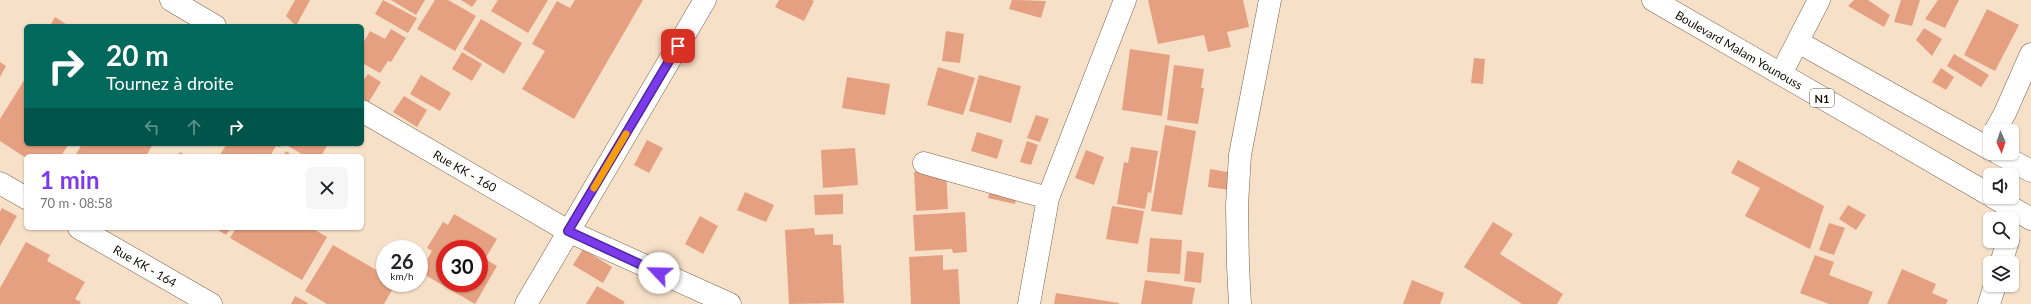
<!DOCTYPE html>
<html lang="fr">
<head>
<meta charset="utf-8">
<style>
  body { margin:0; font-family:Lato,sans-serif; background:#f6f6f6; color:#202124; height:100vh; display:flex; flex-direction:column; font-size:15px; white-space:nowrap }
  * { box-sizing:border-box; margin:0 }
  p { font-size:13px; color:#757577 }
  .icon { flex:none; width:22px; height:22px; fill:none; stroke:currentColor; stroke-width:2; stroke-linecap:round; stroke-linejoin:round }
  .map { position:relative; flex:1; overflow:hidden }
  .sheet { position:absolute; left:24px; top:154px; width:340px; height:76px; display:flex; flex-direction:column; background:#fff; border-radius:6px; box-shadow:0 1px 3px #0004 }
  .sheet>* { flex:none }
  .banner { position:absolute; left:24px; top:24px; width:340px; height:122px; border-radius:6px; box-shadow:0 1px 3px #0004; background:#00695c; color:#fff; overflow:hidden }
  .needle { width:26px; rotate:177deg }
  .fabs { position:absolute; left:1983px; top:124px; display:grid; gap:8px }
  .fabs a { display:grid; place-items:center; width:36px; height:36px; border-radius:6px; background:#fff; box-shadow:0 1px 3px #0004; font-size:20px }
  .speed { position:absolute; left:376px; top:240px; display:flex; gap:8px; font-size:20px; font-weight:700; text-align:center }
  .speed>* { display:grid; place-content:center; width:52px; height:52px; border-radius:50%; background:#fff; box-shadow:0 1px 3px #0004; line-height:1 }
  .speed small { font-size:10px; font-weight:400 }
  .speed .limit { border:6px solid #d22; background:#fff; color:#111 }
  .pin { position:absolute; display:grid; place-items:center; width:34px; height:34px; color:#fff; margin:-17px; border-radius:8px; box-shadow:0 2px 6px #0006 }
  .me { position:absolute; width:44px; margin:-22px; rotate:294deg; stroke-linejoin:round; filter:drop-shadow(0 0 3px #0008) }
  .turn { display:flex; align-items:center; gap:14px; height:84px; padding:0 16px; font-size:18px }
  .turn .icon { width:52px; height:52px; stroke-width:2.5 }
  .turn b { display:block; font-size:28px; line-height:34px }
  .lanes { display:flex; align-items:center; height:38px; padding:0 16px; background:#0003; justify-content:center; gap:20px; direction:ltr }
  .lanes .off { opacity:.35 }
  .round { display:grid; place-items:center; flex:none; width:42px; height:42px; border-radius:6px; background:#f6f6f6 }
  .head { display:flex; align-items:center; justify-content:space-between; height:68px; padding:0 16px }
  h1 { font-size:24px; font-weight:700; line-height:30px; color:#7c3aed }
  .map>svg:first-child { display:block }
</style>
</head>
<body>
<div class="map">
<svg width="2031" height="304" viewBox="0 0 2031 304">
  <rect width="100%" height="100%" fill="#f7e0c8"/>
  <path fill="#e5a081" fill-rule="evenodd" d="M295 0H310L296 26 286 16Z
    M383 0 417 18 408 33 375 14Z
    M391 0H425L416 15Z
    M435 0H448L476 16 455 51 417 29Z
    M461 0H477L472 7Z
    M498 0H548L528 33 491 11Z
    M575 0H643L574 119 522 89 545 51 532 44 557 1 570 8Z
    M779 0H811L814 1 804 21 775 7Z
    M1012 0 1046 1 1041 18 1009 9Z
    M1148 0H1243L1249 27 1227 32 1231 47 1208 52 1204 35 1158 44Z
    M1854 0H1868L1890 15 1884 27 1848 6Z
    M1901 0H1920L1912 26 1894 22Z
    M1938 0H1959L1945 28 1925 19Z
    M1987 9 2019 25 1995 71 1964 55Z
    M55 17 69 26H50Z
    M481 19 522 43 504 74 463 49Z
    M1924 28 1942 39 1932 56 1916 40Z
    M391 29 406 38 391 62 388 61 380 73 362 63V45L370 31 385 39Z
    M946 31 964 34 960 63 942 61Z
    M1130 49 1170 55 1162 116 1122 110Z
    M462 52 482 64 472 81 452 69Z
    M1954 54 1989 75 1981 87 1947 66Z
    M1474 58 1485 59 1483 84 1471 83Z
    M0 62 6 66 0 77Z
    M1174 65 1204 69 1201 88H1204L1198 124 1167 120Z
    M938 67 975 78 963 115 927 105Z
    M1941 68 1954 77 1946 90 1932 82Z
    M368 74 381 82 367 105 362 102V82Z
    M421 75 451 93 440 111 410 94Z
    M979 75 1021 86 1011 123 969 111Z
    M26 77V144H69L61 156H26V158L0 141V119Z
    M847 77 890 84 885 115 842 108Z
    M404 96 427 110 417 127 393 112Z
    M1036 115 1049 119 1040 142 1027 138Z
    M1165 125 1196 131 1182 215 1151 211Z
    M977 132 1003 140 997 159 971 151Z
    M647 140 663 148 649 173 634 165Z
    M1027 141 1038 145 1031 165 1020 162Z
    M82 144H153L146 156H75Z
    M227 144H282L280 147 276 146 270 156H219Z
    M289 144H328L321 156H305L288 146Z
    M1131 147 1158 151 1151 193 1148 192 1145 209 1117 204 1124 162 1128 163Z
    M855 148 858 185 823 188 821 150Z
    M1086 150 1104 157 1094 185 1075 178Z
    M286 151 293 156H283Z
    M180 152 187 156H177Z
    M1738 160 1824 206 1810 249 1745 216 1760 188 1731 173Z
    M1210 169 1233 173 1230 190 1208 187Z
    M946 170 948 209 916 211 914 172Z
    M991 187 1017 193 1015 204 988 198Z
    M745 192 774 205 766 222 737 210Z
    M843 194V214L815 215 814 195Z
    M1848 205 1866 215 1856 230 1839 219Z
    M1112 206 1144 211 1138 244 1106 239Z
    M2 208 17 216 0 246V212Z
    M965 212 967 252 953 253 952 249 915 251 913 215Z
    M454 214 497 239 485 259 497 266 475 304 420 272 432 251 427 248 443 222 448 225ZM445 249H479V283H445Z
    M700 216 718 226 703 254 685 244Z
    M1493 222 1513 234 1500 254 1563 294 1557 304H1522L1464 267Z
    M1829 223 1845 228 1834 255 1819 250Z
    M215 228H231L226 235Z
    M236 228H312L327 237 302 280 230 238Z
    M814 228 815 235 833 234V245H841L844 303 789 304 785 230Z
    M1150 238 1182 240 1180 274 1147 272Z
    M26 242 50 255 47 261 85 282 75 299 81 302 80 304H0V288Z
    M333 245 385 275V283H396L384 304H327L305 291Z
    M583 249 612 267 603 283 573 265Z
    M1187 251 1204 253 1201 283 1184 281Z
    M943 255V270L958 269 960 304H911L909 257Z
    M1815 255 1834 262 1829 275 1873 292 1868 304H1829L1800 293Z
    M1902 269 1936 284 1932 293 1948 300 1946 304H1887Z
    M1145 280 1195 288 1192 304H1141Z
    M1412 280 1444 293 1440 304H1403Z
    M597 286 625 302 623 304H586Z
    M1056 293 1119 303V304H1054Z
    M295 296 308 303 307 304H291Z"/>
  <g fill="none" stroke-linecap="round" stroke-linejoin="round">
    <defs>
      <path id="minor" d="M171 0 215 26
        M1798 42 1990 149
        M1781 74 1819 0
        M362 111 568 231 730 304
        M1995 131 2005 113 2031 54
        M1998 153 2031 171
        M924 163 1048 198
        M0 183 26 198
        M79 228 211 304
        M2001 263 2008 241
        M526 304 705 0
        M1029 304 1048 198 1125 0
        M1240 304 1238 266 1237 205 1240 155 1270 0
        M1989 304 1995 285"/>
      <path id="major" d="M1653 0 1990 195
        M1993 197 2031 219"/>
    </defs>
    <use href="#minor" stroke="#77634e" stroke-width="23"/>
    <use href="#major" stroke="#77634e" stroke-width="23"/>
    <use href="#minor" stroke="#fff" stroke-width="22"/>
    <use href="#major" stroke="#fff" stroke-width="22"/>
  </g>
  <g fill="none" stroke-linecap="round" stroke-linejoin="round">
    <defs>
      <path id="route" d="M659 273 568 231 678 46"/>
    </defs>
    <use href="#route" stroke="#51269a" stroke-width="10"/>
    <use href="#route" stroke="#7c3aed" stroke-width="7"/>
    <path stroke="#f59e0b" stroke-width="7" d="M594 188 626 134"/>
  </g>
  <g text-anchor="middle" dominant-baseline="central" stroke-width="3" stroke-linejoin="round" paint-order="stroke">
    <rect fill="#fff" stroke="#5d5751" stroke-width="1" x="1810" y="89" width="24" height="18" rx="3"/>
    <g font-size="11" font-weight="bold" fill="#170f07">
      <text x="1822" y="98">N1</text>
    </g>
    <g font-size="12" fill="#170f07" stroke="#fff">
      <text transform="translate(1739 50) rotate(30)">Boulevard Malam Younouss</text>
      <text transform="translate(465 171) rotate(30)">Rue KK - 160</text>
      <text transform="translate(145 266) rotate(30)">Rue KK - 164</text>
    </g>
  </g>
</svg>
<div class="fabs">
<a><svg class="needle" viewBox="-14 -14 28 28"><path d="M0-13l5 13h-10z" fill="#e53935"/><path d="M0 13l5-13h-10z" fill="#757577"/></svg></a>
<a><svg class="icon" aria-label="sound" viewBox="0 0 24 24"><path d="M4 9h4l5-4v14l-5-4H4zM17 9q2 3 0 6"/></svg></a>
<a><svg class="icon" aria-label="search" viewBox="0 0 24 24"><circle cx="10" cy="10" r="6"/><path d="M15 15l6 6"/></svg></a>
<a><svg class="icon" aria-label="layers" viewBox="0 0 24 24"><path d="M12 4l9 5-9 5-9-5zM3 14l9 5 9-5"/></svg></a>
</div>
<div class="speed"><div>26<small>km/h</small></div><div class="limit">30</div></div>
<div class="pin" style="left:678px;top:46px;background:#d93025"><svg class="icon" aria-label="arrive" viewBox="0 0 24 24"><path d="M6 21V4h12l-3 4 3 4H6"/></svg></div>
<svg class="me" style="left:659px;top:273px" viewBox="-20 -20 40 40"><circle r="19" fill="#fff"/><path d="M0-13L10 11 0 6-10 11z" fill="#7c3aed"/></svg>
<div class="banner">
<div class="turn"><svg class="icon" aria-label="right" viewBox="0 0 24 24"><path d="M7 20v-9h11M14 6l5 5-5 5"/></svg><div><b>20 m</b>Tournez à droite</div></div>
<div class="lanes"><svg class="icon off" aria-label="left" viewBox="0 0 24 24"><path d="M17 20v-9H6M10 6l-5 5 5 5"/></svg><svg class="icon off" aria-label="ahead" viewBox="0 0 24 24"><path d="M12 20V5M6 11l6-6 6 6"/></svg><svg class="icon" aria-label="right" viewBox="0 0 24 24"><path d="M7 20v-9h11M14 6l5 5-5 5"/></svg></div>
</div>
<section class="sheet">
<div class="head"><div><h1>1 min</h1><p>70 m · 08:58</p></div><a class="round"><svg class="icon" aria-label="close" viewBox="0 0 24 24"><path d="M6 6l12 12M18 6L6 18"/></svg></a></div>
</section>
</div>
</body>
</html>
